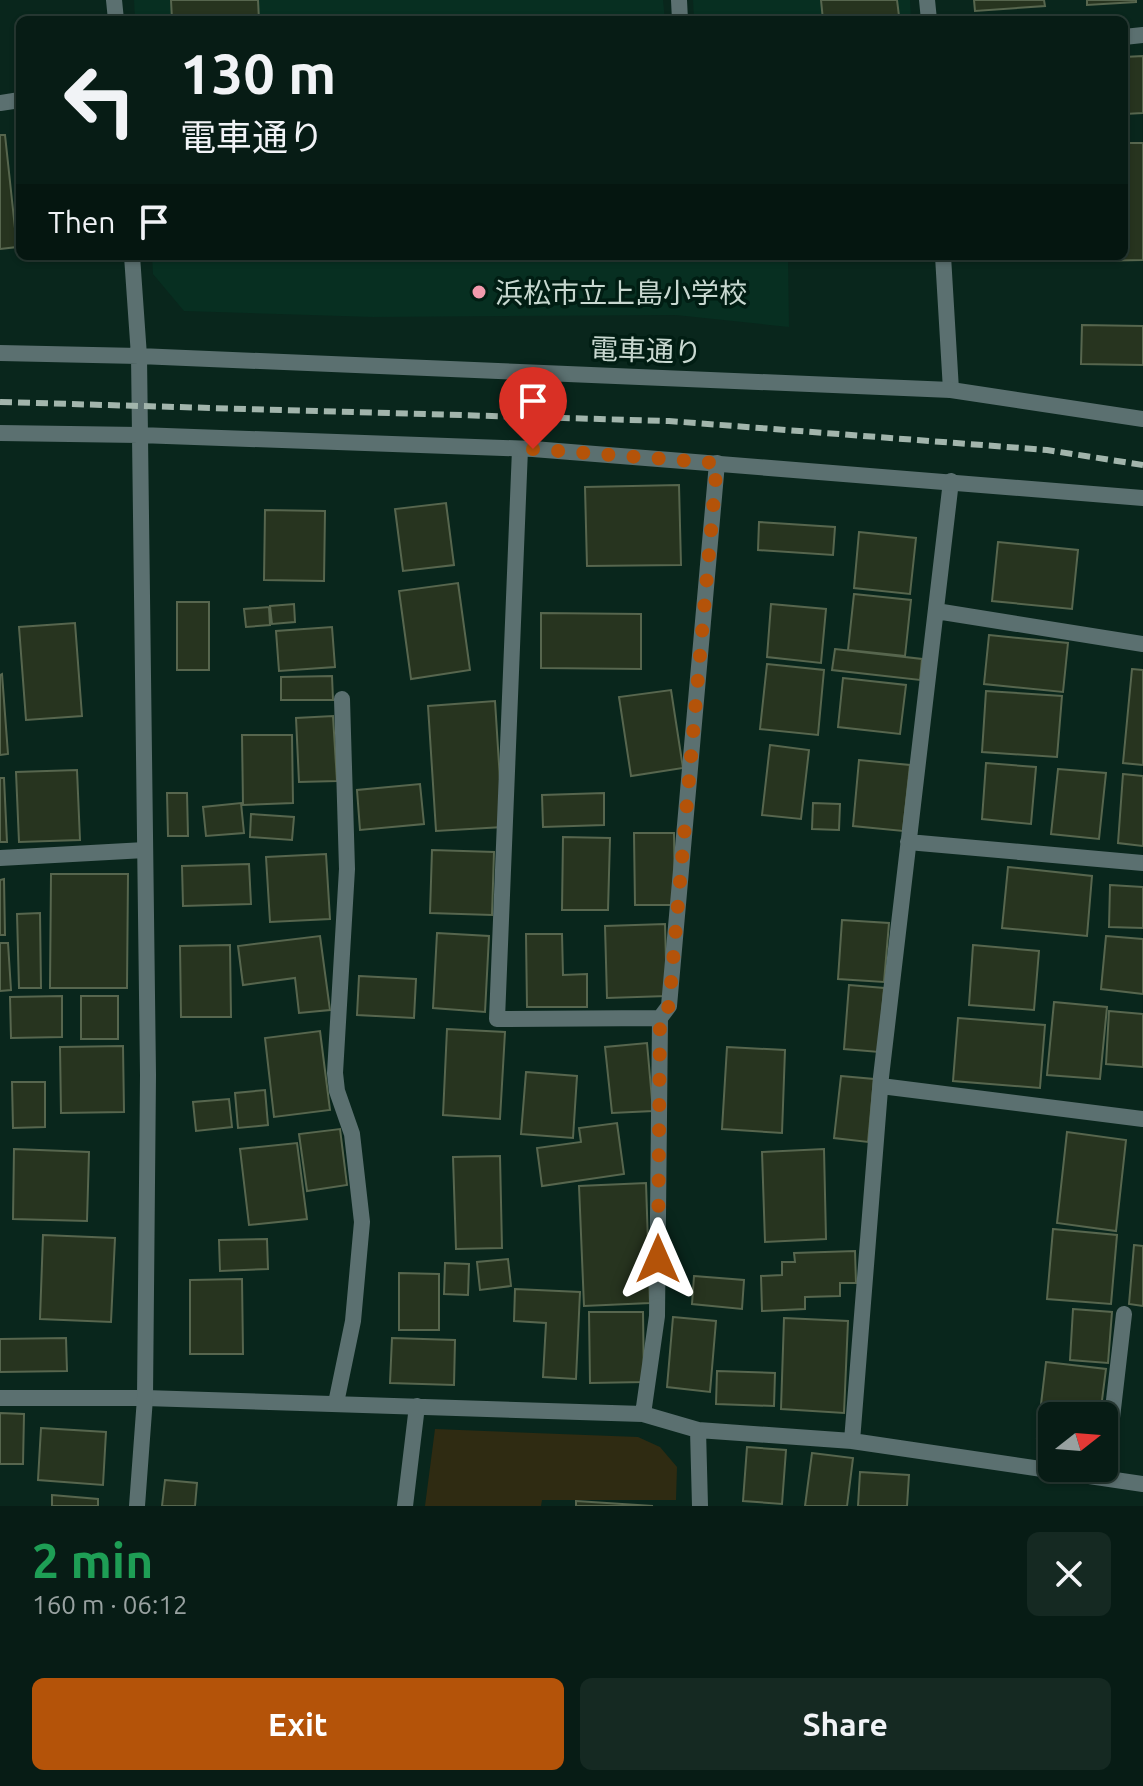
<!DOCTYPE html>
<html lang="en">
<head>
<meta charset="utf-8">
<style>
  body { margin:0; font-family:Ubuntu,"Noto Sans JP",sans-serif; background:#152922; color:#f1f3f6; height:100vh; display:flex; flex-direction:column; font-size:30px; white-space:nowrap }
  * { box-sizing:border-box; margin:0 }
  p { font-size:26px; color:#98a1a0 }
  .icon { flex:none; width:44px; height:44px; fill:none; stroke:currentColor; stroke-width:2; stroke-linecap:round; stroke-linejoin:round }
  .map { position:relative; height:1506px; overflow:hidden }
  .panel { display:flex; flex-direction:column; background:#071c15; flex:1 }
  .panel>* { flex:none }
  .top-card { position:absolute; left:16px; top:16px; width:1112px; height:244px; border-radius:12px; box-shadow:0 2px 6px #0004,0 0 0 2px #283a34; background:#071c15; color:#f1f3f6; overflow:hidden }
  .needle { width:52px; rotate:73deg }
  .buttons { position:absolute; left:1038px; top:1402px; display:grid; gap:16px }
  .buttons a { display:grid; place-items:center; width:80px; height:80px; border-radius:12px; background:#071c15; box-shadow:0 2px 6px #0004,0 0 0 2px #283a34; font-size:40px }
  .pin { position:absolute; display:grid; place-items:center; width:68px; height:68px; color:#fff; margin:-82px -34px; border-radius:50% 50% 50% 0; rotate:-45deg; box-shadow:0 0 8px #0007 }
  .pin .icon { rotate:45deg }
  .me { position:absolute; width:88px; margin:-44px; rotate:0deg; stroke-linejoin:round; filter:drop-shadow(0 0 6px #0008) }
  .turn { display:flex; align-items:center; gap:28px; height:168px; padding:0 32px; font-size:36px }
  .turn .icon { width:104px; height:104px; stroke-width:2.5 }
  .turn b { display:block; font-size:56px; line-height:68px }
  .then { display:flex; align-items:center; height:76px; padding:0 32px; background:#0003; gap:16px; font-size:30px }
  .round { display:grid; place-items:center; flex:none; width:84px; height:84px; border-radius:12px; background:#152922 }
  .head { display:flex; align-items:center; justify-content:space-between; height:136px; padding:0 32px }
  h1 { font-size:48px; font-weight:700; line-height:60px; color:#1e9e55 }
  .primary-button { display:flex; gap:16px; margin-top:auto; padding:16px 32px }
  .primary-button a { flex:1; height:92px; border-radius:12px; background:#b45309; color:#fff; font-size:32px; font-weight:700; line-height:92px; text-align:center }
  .primary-button a+a { background:#152922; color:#f1f3f6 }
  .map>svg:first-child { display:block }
</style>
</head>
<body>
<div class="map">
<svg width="1143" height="1506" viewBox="0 0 1143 1506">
  <rect width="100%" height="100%" fill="#09261c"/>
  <path fill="#072f21" d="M134 0H663L665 20H135Z
    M693 0H910L911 20H694Z
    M152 256H788L789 327 676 315 373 317 184 311 153 274Z"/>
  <path fill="#2f2b12" d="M435 1429 638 1437 660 1447 677 1467 676 1500H542L541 1506H425Z"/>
  <path fill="#27341f" stroke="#57664e" stroke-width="2" d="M171 0H258L259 20H172Z
    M821 0H897L899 16 823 20Z
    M974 0H1044L1045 6 975 11Z
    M1087 0H1136V2L1087 5Z
    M1143 56V113L1125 114 1124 57Z
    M0 135H5L17 247 0 249Z
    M1124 143H1143V260L1094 261V256H1124Z
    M1082 325 1143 326V365L1081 364Z
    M679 485 681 565 587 566 585 487Z
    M446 503 454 565 403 571 395 509Z
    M265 510 325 511 324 581 264 580Z
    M759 522 835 527 833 555 758 550Z
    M859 532 916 538 910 594 854 588Z
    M998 542 1078 550 1072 609 992 601Z
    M458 583 470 670 411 679 399 591Z
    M854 594 911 600 905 656 848 650Z
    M177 602H209V670H177Z
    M294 604 295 622 272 624 270 606Z
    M771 604 826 609 821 663 767 657Z
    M269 607 270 625 246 627 244 609Z
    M541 613 641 614V669L541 668Z
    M75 623 82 716 26 720 19 627Z
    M332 627 335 667 279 671 276 631Z
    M989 635 1068 643 1063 692 984 684Z
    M835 649 922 659 920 680 832 670Z
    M767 664 824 670 818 735 760 729Z
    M1132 669 1143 670V765L1123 763Z
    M2 674 8 754 0 755V675Z
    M332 676 333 700H281V677Z
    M843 678 906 685 900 734 838 727Z
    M671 690 683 768 631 776 619 697Z
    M986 691 1062 696 1057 757 982 752Z
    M495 701 503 827 436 831 428 706Z
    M333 716 337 781 299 782 296 718Z
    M242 735H292L293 803 243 805Z
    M770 745 809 750 801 819 762 815Z
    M859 760 910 765 903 831 853 826Z
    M986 763 1036 767 1031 824 982 819Z
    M1058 769 1106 773 1099 839 1051 834Z
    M77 770 80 840 19 842 16 772Z
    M1123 774 1143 776V846L1118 843Z
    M0 778H4L7 842H0Z
    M420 784 424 824 360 830 357 790Z
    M167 793H187L188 836H168Z
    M604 793V825L543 827 542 795Z
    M241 803 244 833 206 836 203 807Z
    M813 803 840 804 839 830 812 829Z
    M251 814 294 817 292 840 250 837Z
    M634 833H674L675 905H635Z
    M563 837 610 838 608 910H562Z
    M432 850 494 852 492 915 430 913Z
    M326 854 330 919 270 922 266 857Z
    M249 864 251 904 183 906 182 866Z
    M1008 867 1092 876 1087 936 1002 928Z
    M51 874H128L127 988H50Z
    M4 879 5 935H0V880Z
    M1110 885 1143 887V928L1109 927Z
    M40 913 41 988H19L17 914Z
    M842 920 889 923 884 982 838 979Z
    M665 924 667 996 607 998 605 926Z
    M437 933 489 936 485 1012 433 1008Z
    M526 934H562L563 975 587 974V1007H527Z
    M320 936 330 1010 299 1013 295 978 243 985 238 946Z
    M1106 936 1143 939V994L1101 989Z
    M0 943H8L11 990 0 991Z
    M230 945 231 1017H181L180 946Z
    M973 945 1039 951 1034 1010 969 1005Z
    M359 976 416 979 414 1018 357 1015Z
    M849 985 884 988 879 1052 844 1049Z
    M62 996V1037L11 1038 10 997Z
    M81 996H118V1039H81Z
    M1054 1002 1107 1007 1100 1079 1047 1075Z
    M1109 1011 1143 1014V1067L1106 1064Z
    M958 1018 1045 1025 1040 1088 953 1081Z
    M447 1029 505 1032 500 1119 443 1115Z
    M320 1031 330 1110 274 1117 265 1038Z
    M647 1043 653 1111 612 1113 605 1047Z
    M123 1046 124 1112 61 1113 60 1047Z
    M727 1047 785 1050 782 1133 722 1129Z
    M526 1072 577 1076 573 1138 521 1134Z
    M841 1076 874 1079 868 1142 834 1138Z
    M12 1082H45V1127L13 1128Z
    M265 1090 268 1125 238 1128 235 1093Z
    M229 1099 232 1127 196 1131 193 1102Z
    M617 1123 624 1174 542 1186 537 1148 581 1142 579 1128Z
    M340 1129 347 1185 307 1191 299 1134Z
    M1067 1132 1126 1140 1116 1231 1057 1223Z
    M297 1143 307 1219 249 1225 240 1149Z
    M14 1149 89 1152 87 1221 13 1219Z
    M824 1149 826 1239 765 1242 762 1152Z
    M500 1156 502 1248 456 1249 453 1157Z
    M646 1183 650 1303 584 1306 579 1186Z
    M1053 1229 1117 1235 1111 1304 1047 1299Z
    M43 1235 115 1238 111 1322 40 1319Z
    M267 1239 268 1269 220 1271 219 1240Z
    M1134 1245 1143 1246V1306L1129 1304Z
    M855 1251 856 1283H840V1296L805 1297V1309L762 1311 761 1276 782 1275V1262H795L794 1253Z
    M508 1259 511 1286 480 1290 477 1262Z
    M445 1263 469 1264 468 1295 444 1294Z
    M399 1273 439 1274V1330H399Z
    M694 1276 744 1280 742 1309 692 1304Z
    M242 1279 243 1354H190V1280Z
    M515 1289 580 1292 576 1379 543 1377 546 1323 514 1321Z
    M1073 1309 1112 1312 1108 1363 1070 1360Z
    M589 1312H643L644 1382 590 1383Z
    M673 1317 716 1321 710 1392 667 1387Z
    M784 1318 848 1321 844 1413 781 1409Z
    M66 1338 67 1371 0 1372V1339Z
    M392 1338 455 1340 454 1385 390 1383Z
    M1046 1362 1106 1369 1100 1416H1052V1440L1037 1438Z
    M717 1371 775 1373 774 1406 716 1404Z
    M0 1413 24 1414 23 1464H0Z
    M41 1428 106 1432 103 1485 38 1480Z
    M747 1447 786 1450 782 1504 743 1501Z
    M812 1453 853 1458 847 1506H805Z
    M860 1472 909 1475 907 1506H858Z
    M165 1480 197 1483 195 1506H162Z
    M52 1495 98 1499V1506H52Z
    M576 1501 653 1506H576Z"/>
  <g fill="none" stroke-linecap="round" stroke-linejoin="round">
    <path stroke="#5b7070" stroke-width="16" d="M679 0 680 20
      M927 0 929 20
      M1124 37 1143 35
      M0 103 20 100
      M943 256 951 390
      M520 449 497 1019 660 1018
      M936 611 1143 644
      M908 842 1143 863
      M0 858 145 850
      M881 1086 1143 1119
      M0 1398H145L643 1414 698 1430 852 1441 1143 1484
      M336 1403 353 1321 362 1222 352 1134 337 1091 335 1073 347 869 342 699
      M643 1414 657 1316 660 1018 669 1006 717 463
      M698 1430 700 1506
      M852 1441 881 1077 951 481
      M1105 1478 1124 1314
      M405 1506 417 1406"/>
    <path stroke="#5b7070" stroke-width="16" d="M114 0 116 20
      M132 256 139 356 148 1075 145 1398 137 1506
      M0 353 139 356 951 390 1143 419
      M0 433 139 435 533 449 1143 498"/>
    <path stroke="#a2b5ac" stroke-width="6" stroke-dasharray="12 6" stroke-linecap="butt" d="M0 402 669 421 1047 450 1143 465"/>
  </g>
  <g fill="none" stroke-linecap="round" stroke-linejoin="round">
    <path stroke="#b45309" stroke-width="14" stroke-dasharray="0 25.2" d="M533 449 717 463 669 1006 660 1018 658 1259"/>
  </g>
  <circle fill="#f29aad" stroke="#011d13" stroke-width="3" cx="479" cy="292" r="8"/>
  <g text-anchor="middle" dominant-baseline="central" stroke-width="7" stroke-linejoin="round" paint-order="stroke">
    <g font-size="28" fill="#c8d8d0" stroke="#011d13" text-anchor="start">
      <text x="495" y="292">浜松市立上島小学校</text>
    </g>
    <g font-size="28" fill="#c8d8d0" stroke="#011d13">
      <text transform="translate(646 350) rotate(2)">電車通り</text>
    </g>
  </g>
</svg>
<div class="buttons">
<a><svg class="needle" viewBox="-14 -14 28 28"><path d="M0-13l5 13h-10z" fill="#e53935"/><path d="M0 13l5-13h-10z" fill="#98a1a0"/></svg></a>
</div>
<div class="pin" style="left:533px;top:449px;background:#d93025"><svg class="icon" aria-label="arrive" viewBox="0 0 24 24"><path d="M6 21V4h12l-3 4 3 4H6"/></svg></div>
<svg class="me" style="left:658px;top:1259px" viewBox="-20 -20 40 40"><path d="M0-17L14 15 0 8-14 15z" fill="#b45309" stroke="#fff" stroke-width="4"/></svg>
<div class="top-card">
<div class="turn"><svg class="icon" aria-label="left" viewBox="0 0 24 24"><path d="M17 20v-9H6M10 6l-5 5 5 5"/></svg><div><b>130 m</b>電車通り</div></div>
<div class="then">Then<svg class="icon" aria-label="arrive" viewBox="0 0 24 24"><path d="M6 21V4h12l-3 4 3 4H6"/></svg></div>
</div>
</div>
<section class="panel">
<div class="head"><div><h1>2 min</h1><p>160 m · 06:12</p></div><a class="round"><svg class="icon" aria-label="close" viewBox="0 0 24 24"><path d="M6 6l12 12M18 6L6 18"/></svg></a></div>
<div class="primary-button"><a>Exit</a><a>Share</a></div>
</section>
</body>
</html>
